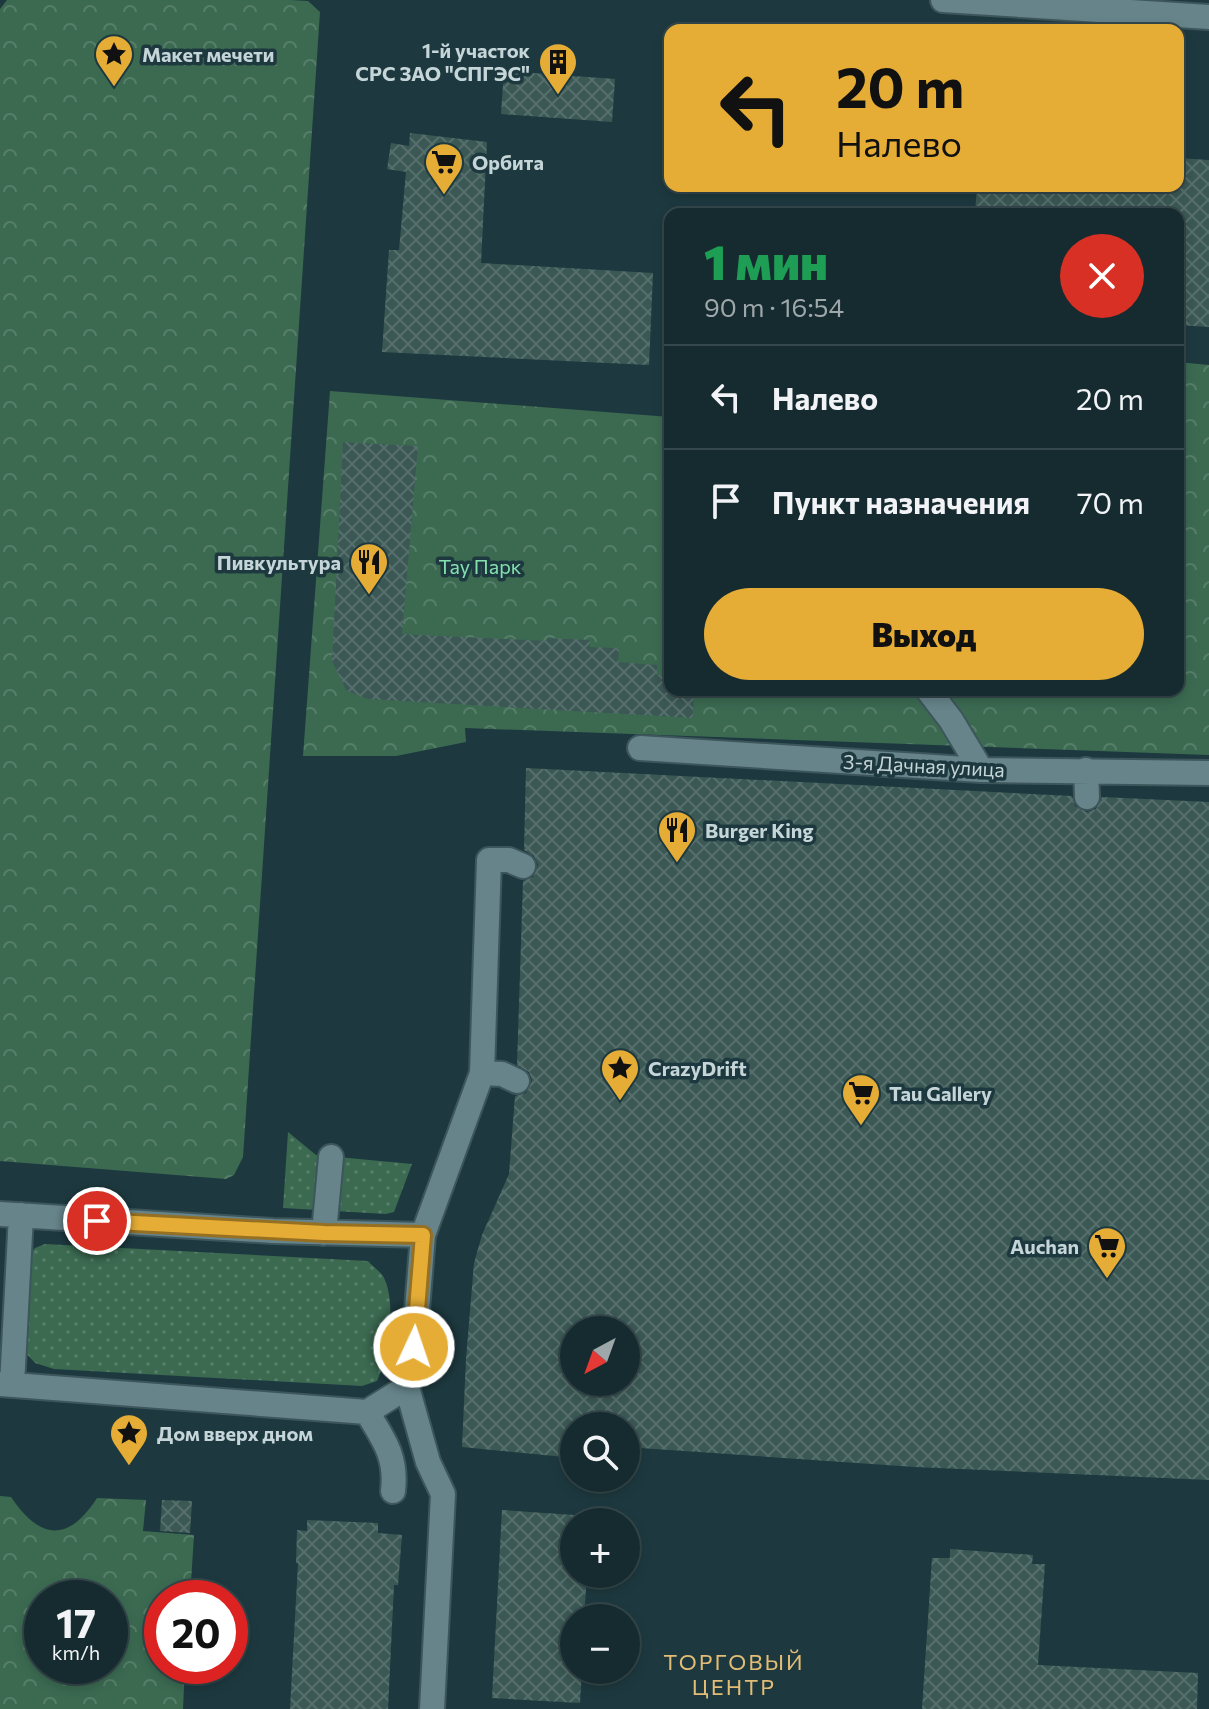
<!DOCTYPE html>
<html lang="ru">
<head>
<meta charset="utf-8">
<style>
  body { margin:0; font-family:Commissioner,sans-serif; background:#23373b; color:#f1f3f6; height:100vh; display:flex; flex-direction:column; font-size:30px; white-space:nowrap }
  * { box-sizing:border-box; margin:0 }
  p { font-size:26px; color:#9ea7aa }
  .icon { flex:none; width:44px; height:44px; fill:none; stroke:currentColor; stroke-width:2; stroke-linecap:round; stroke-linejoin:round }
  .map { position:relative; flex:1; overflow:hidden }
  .panel { position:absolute; left:664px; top:208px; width:520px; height:488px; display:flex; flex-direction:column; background:#162b2f; border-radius:16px; box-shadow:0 4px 12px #0003,0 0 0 2px #35474b }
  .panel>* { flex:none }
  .top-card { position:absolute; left:664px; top:24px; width:520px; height:168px; border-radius:16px; box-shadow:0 4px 12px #0003,0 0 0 2px #35474b; background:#e5ad36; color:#111; overflow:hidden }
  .needle { width:52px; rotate:221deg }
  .tools { position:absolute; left:560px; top:1316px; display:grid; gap:16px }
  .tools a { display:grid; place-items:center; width:80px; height:80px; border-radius:50%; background:#162b2f; box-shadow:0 4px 12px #0003,0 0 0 2px #35474b; font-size:40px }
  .speed { position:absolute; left:24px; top:1580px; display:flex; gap:16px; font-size:40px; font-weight:700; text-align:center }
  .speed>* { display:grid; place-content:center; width:104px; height:104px; border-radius:50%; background:#162b2f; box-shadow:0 4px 12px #0003,0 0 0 2px #35474b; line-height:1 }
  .speed small { font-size:20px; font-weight:400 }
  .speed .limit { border:12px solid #d22; background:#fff; color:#111 }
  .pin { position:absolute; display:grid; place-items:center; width:68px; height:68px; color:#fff; margin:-34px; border:4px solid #fff; border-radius:50%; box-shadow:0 2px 8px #0007 }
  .me { position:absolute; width:88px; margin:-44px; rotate:3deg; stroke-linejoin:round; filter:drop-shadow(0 0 6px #0008) }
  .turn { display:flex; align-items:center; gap:28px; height:168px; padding:0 40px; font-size:36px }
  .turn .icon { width:104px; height:104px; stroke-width:2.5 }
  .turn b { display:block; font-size:56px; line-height:68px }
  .round { display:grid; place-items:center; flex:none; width:84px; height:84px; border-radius:42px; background:#23373b }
  .overview { display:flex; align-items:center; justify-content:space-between; height:136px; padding:0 40px }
  h1 { font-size:48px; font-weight:800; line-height:60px; color:#1e9e55 }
  .cta { display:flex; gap:16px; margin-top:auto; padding:16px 40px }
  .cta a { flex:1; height:92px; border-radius:48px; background:#e5ad36; color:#111; font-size:32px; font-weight:800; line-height:92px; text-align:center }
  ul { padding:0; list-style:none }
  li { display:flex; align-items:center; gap:24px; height:104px; padding:0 40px; border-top:2px solid #35474b }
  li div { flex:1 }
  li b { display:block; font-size:30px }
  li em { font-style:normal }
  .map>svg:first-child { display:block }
</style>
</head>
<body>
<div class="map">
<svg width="1209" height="1709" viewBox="0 0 1209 1709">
  <defs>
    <pattern id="grass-dots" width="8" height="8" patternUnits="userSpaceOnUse" patternTransform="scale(2)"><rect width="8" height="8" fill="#3b6a51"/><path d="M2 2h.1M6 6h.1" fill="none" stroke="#567e69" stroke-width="1.8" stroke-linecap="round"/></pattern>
    <pattern id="park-crowns" width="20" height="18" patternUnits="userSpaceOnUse" patternTransform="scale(2)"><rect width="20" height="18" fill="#3b6a51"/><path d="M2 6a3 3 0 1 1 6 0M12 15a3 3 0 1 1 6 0" fill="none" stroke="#567e69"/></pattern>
    <pattern id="building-cross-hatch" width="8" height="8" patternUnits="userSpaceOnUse" patternTransform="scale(2)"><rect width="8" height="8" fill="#3b5854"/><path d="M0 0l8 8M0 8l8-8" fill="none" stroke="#566f6c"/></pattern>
  </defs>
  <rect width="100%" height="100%" fill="#1d393f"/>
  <path fill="url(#grass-dots)" d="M288 1132 316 1155 412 1164 394 1212 386 1214 283 1208Z
    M45 1244 368 1261C373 1267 383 1273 385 1280 396 1307 389 1355 377 1381L362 1386 54 1369 35 1363 24 1351 26 1260 35 1248Z"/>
  <path fill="url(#park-crowns)" fill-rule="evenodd" d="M7 0H290L308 1 320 12 243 1157 234 1175 226 1179 0 1161V9Z
    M1178 362 1209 365V755L465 728 466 742 396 756H303L330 391 670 417V690H1178Z
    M0 1496 11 1497C40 1540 68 1543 97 1498L146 1500 143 1531 194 1535 190 1598H162V1666H185L183 1709H0ZM42 1598H110V1666H42Z"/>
  <path fill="url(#building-cross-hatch)" fill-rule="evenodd" d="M504 71 615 79 612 122 501 114Z
    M410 133 487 142 481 263 653 273 649 365 382 352 389 250H399L406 172 387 169 391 143 409 146Z
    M1178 158 1209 160V327L1178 325V214H975L977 186H1178Z
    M343 442 418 446 402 634 547 641V638L590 640V647L619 648 618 662 657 665V675H670V690H694L693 718 367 699 346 690 332 661Z
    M526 768 1072 796 1075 806 1087 812 1096 809 1102 797 1209 802V1480L915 1467 626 1447V1426H574V1444L566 1443 564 1457 462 1447 466 1359 474 1263 482 1235 509 1174 515 1096 526 1093 532 1080 529 1072 517 1065 523 881 533 877 538 865 534 856 524 850ZM574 1330H626V1382H574Z
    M162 1500 192 1501 190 1533 160 1531Z
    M502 1510 574 1515V1574H587L584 1618H574V1670H582L580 1703 492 1698Z
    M307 1520 378 1523V1533L402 1535 398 1585H394L388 1709H290L298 1563H296L297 1530 307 1531Z
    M950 1549 1033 1555 1032 1564H1045L1038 1665 1198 1673 1197 1709H922L932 1558H950Z"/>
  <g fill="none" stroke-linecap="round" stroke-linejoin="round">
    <defs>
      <path id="minor" d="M943 0 1209 17
        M928 690 951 720 981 770
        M640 748 981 770 1209 773
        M1086 770 1087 797
        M482 1073 502 1074 517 1081
        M0 1214 273 1231 423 1235
        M324 1233 331 1157
        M0 1384 367 1412 407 1387
        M12 1385 21 1215
        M367 1412C384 1440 397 1457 393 1491
        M432 1709 443 1494 428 1462 407 1387 414 1347 423 1235 482 1073 489 860H509L523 866"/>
    </defs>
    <use href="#minor" stroke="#3d565b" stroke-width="28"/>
    <use href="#minor" stroke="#66848a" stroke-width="24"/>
  </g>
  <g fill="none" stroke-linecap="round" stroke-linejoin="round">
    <defs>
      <path id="route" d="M97 1221 324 1233 423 1235 414 1347"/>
    </defs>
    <use href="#route" stroke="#957023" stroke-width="20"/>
    <use href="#route" stroke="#e5ad36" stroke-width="14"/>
  </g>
  <defs>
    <symbol id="sight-pin" viewBox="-11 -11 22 30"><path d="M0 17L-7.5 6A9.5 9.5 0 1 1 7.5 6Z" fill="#e5ad36" stroke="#1d393f"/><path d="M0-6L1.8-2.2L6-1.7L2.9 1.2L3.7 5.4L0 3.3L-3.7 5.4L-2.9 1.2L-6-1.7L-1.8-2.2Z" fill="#111"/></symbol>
    <symbol id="building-pin" viewBox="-11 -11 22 30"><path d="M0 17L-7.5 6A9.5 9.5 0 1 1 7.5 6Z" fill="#e5ad36" stroke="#1d393f"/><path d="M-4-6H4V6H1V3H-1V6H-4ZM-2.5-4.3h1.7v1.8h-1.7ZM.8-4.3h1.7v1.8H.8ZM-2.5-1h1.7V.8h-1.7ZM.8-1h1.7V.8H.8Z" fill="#111"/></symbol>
    <symbol id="supermarket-pin" viewBox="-11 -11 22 30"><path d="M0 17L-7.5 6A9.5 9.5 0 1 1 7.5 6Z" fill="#e5ad36" stroke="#1d393f"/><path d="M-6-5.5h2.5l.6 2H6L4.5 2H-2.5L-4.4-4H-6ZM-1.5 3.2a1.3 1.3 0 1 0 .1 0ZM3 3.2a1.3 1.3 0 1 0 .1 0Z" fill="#111"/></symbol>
    <symbol id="restaurant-pin" viewBox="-11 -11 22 30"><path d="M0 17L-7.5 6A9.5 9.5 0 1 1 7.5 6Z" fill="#e5ad36" stroke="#1d393f"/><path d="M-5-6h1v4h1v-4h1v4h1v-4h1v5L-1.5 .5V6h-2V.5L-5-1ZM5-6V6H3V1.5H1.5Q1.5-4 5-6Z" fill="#111"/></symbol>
  </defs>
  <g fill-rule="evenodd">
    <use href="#sight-pin" x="92" y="32" width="44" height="60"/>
    <use href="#building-pin" x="536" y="40" width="44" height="60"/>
    <use href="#supermarket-pin" x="422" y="140" width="44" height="60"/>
    <use href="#restaurant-pin" x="347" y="540" width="44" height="60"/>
    <use href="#restaurant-pin" x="655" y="808" width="44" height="60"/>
    <use href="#sight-pin" x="598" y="1046" width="44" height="60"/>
    <use href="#supermarket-pin" x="839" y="1071" width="44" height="60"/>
    <use href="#supermarket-pin" x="1085" y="1224" width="44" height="60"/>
    <use href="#sight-pin" x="107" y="1411" width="44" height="60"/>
  </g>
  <g text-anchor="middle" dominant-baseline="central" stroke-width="7" stroke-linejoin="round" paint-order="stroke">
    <g font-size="20" font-weight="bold" fill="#c5d5d8" stroke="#1d393f" text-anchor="start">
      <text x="530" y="50" text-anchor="end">1-й участок<tspan x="530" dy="23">СРС ЗАО "СПГЭС"</tspan></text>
      <text x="142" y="54">Макет мечети</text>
      <text x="472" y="162">Орбита</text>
      <text x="341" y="562" text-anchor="end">Пивкультура</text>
      <text x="705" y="830">Burger King</text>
      <text x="648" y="1068">CrazyDrift</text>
      <text x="889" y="1093">Tau Gallery</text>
      <text x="1079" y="1246" text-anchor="end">Auchan</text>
      <text x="157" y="1433">Дом вверх дном</text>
    </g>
    <g font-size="20" fill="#84e0af" stroke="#1d393f">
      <text x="480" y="566">Тау Парк</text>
    </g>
    <g font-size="20" fill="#c5d5d8" stroke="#1d393f">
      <text transform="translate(924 765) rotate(3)">3-я Дачная улица</text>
    </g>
    <g font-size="22" letter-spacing="2" fill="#e3bc75" stroke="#1d393f">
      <text x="734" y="1661">ТОРГОВЫЙ<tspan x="734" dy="25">ЦЕНТР</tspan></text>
    </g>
  </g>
</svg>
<div class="tools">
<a><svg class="needle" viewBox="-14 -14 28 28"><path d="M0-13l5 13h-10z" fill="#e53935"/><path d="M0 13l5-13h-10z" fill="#9ea7aa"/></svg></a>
<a><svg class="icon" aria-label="search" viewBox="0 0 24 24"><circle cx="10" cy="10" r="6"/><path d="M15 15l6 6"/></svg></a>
<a>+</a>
<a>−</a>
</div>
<div class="speed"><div>17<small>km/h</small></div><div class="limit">20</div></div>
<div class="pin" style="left:97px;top:1221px;background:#d93025"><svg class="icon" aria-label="arrive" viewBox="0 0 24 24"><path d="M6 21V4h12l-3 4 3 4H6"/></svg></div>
<svg class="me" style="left:414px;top:1347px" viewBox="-20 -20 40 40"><circle r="17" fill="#e5ad36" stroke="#fff" stroke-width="3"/><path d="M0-11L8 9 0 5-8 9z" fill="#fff"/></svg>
<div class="top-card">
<div class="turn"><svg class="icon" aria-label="left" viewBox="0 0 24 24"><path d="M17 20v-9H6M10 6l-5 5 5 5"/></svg><div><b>20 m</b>Налево</div></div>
</div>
<section class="panel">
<div class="overview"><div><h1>1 мин</h1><p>90 m · 16:54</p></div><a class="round" style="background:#d93025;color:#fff"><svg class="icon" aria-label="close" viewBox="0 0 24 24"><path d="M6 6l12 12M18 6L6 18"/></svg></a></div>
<ul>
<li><svg class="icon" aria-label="left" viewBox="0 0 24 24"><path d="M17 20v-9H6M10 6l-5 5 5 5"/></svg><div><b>Налево</b></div><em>20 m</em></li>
<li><svg class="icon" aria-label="arrive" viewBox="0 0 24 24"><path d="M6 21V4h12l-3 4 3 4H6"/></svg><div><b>Пункт назначения</b></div><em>70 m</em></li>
</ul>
<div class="cta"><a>Выход</a></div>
</section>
</div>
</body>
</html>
